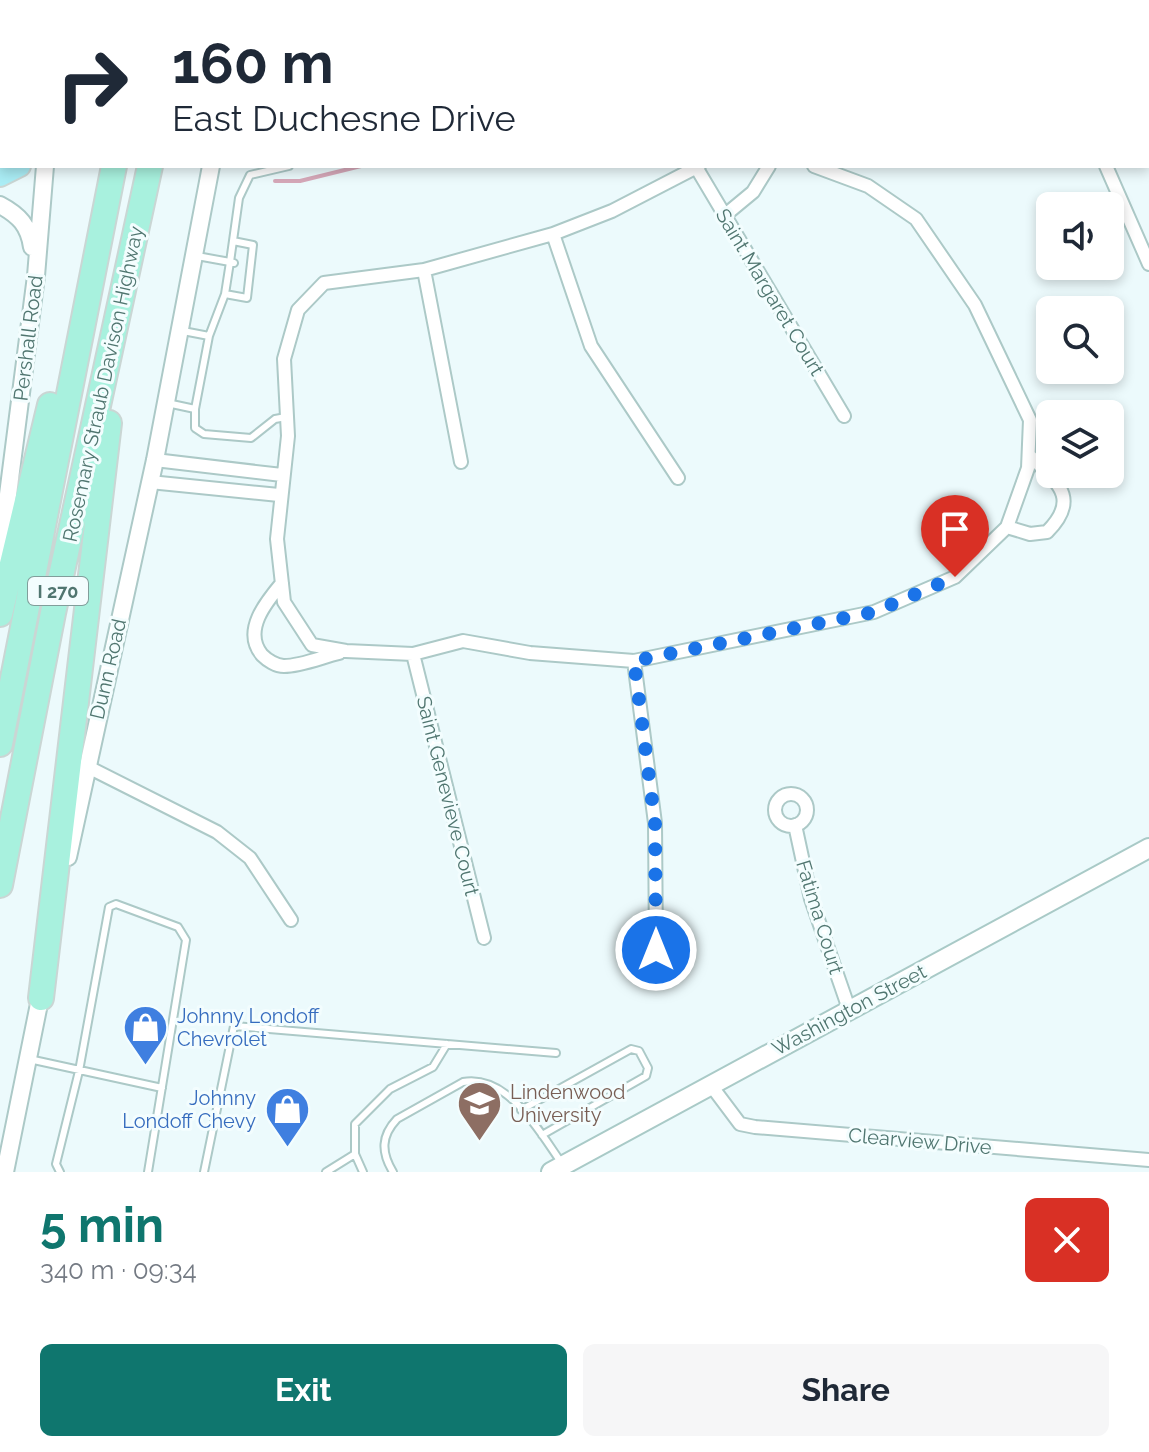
<!DOCTYPE html>
<html lang="en">
<head>
<meta charset="utf-8">
<style>
  body { margin:0; font-family:Raleway,sans-serif; background:#f6f6f7; color:#1f2937; height:100vh; display:flex; flex-direction:column; font-size:30px; white-space:nowrap }
  * { box-sizing:border-box; margin:0 }
  p { font-size:26px; color:#747a83 }
  .icon { flex:none; width:44px; height:44px; fill:none; stroke:currentColor; stroke-width:2; stroke-linecap:round; stroke-linejoin:round }
  .map { position:relative; height:1172px; overflow:hidden }
  .details { display:flex; flex-direction:column; background:#fff; flex:1 }
  .details>* { flex:none }
  .top-card { position:absolute; left:0px; top:0px; width:1150px; height:168px; box-shadow:0 4px 12px #0003; background:#fff; color:#1f2937; overflow:hidden }
  .fabs { position:absolute; left:1036px; top:192px; display:grid; gap:16px }
  .fabs a { display:grid; place-items:center; width:88px; height:88px; border-radius:12px; background:#fff; box-shadow:0 4px 12px #0003; font-size:40px }
  .pin { position:absolute; display:grid; place-items:center; width:68px; height:68px; color:#fff; margin:-82px -34px; border-radius:50% 50% 50% 0; rotate:-45deg; box-shadow:0 0 8px #0007 }
  .pin .icon { rotate:45deg }
  .me { position:absolute; width:88px; margin:-44px; rotate:0deg; stroke-linejoin:round; filter:drop-shadow(0 0 6px #0008) }
  .turn { display:flex; align-items:center; gap:28px; height:168px; padding:0 40px; font-size:36px }
  .turn .icon { width:104px; height:104px; stroke-width:2.5 }
  .turn b { display:block; font-size:56px; line-height:68px }
  .round { display:grid; place-items:center; flex:none; width:84px; height:84px; border-radius:12px; background:#f6f6f7 }
  .summary { display:flex; align-items:center; justify-content:space-between; height:136px; padding:0 40px }
  h1 { font-size:48px; font-weight:700; line-height:60px; color:#0f766e }
  .action { display:flex; gap:16px; margin-top:auto; padding:16px 40px }
  .action a { flex:1; height:92px; border-radius:12px; background:#0f766e; color:#fff; font-size:32px; font-weight:700; line-height:92px; text-align:center }
  .action a+a { background:#f6f6f7; color:#1f2937 }
  .map>svg:first-child { display:block }
</style>
</head>
<body>
<div class="map">
<svg width="1149" height="1172" viewBox="0 0 1149 1172">
  <rect width="100%" height="100%" fill="#ecfafc"/>
  <g fill="none" stroke-linecap="round" stroke-linejoin="round">
    <path stroke="#d6a8b9" stroke-width="4" d="M1000 2 1003 0
      M275 181H300L361 166"/>
    <defs>
      <path id="service" d="M370 0 371 2
        M414 0 415 2
        M233 241 253 245 247 298 225 294 230 262 234 263
        M197 256 230 262 239 198 250 175 289 166
        M183 331 209 336 195 409V428L204 434 251 438 275 419 286 417
        M209 336 225 294
        M167 403 195 409
        M29 1059 162 1088
        M521 1110 631 1049 639 1051 648 1068 646 1076 542 1135
        M60 1172 56 1164 79 1071 109 907 116 904 178 927 186 940 148 1172
        M204 1172 234 1026 556 1053
        M326 1172 355 1154
        M363 1172 355 1154V1124L390 1089 433 1067 447 1044
        M393 1172C381 1152 381 1136 397 1119L463 1082C509 1074 540 1133 563 1165"/>
      <path id="minor" d="M768 0V2
        M1148 13 1149 12
        M699 166 612 211 553 234 424 270 324 283 298 310 284 359 288 436 277 539 284 602 312 645 346 651 413 654 463 641 530 653 634 661 874 612 955 577 1007 527 1028 468 1030 420 975 305 916 219 868 186 814 166
        M1106 166 1149 264
        M696 167 844 416
        M724 216 753 192 769 166
        M553 234 591 346 678 478
        M424 270 461 462
        M155 460 282 475
        M150 482 279 495
        M1007 527 1030 534 1047 532C1082 497 1055 481 1029 455
        M282 583C266 602 242 631 262 655 267 660 276 666 284 666 301 666 322 657 339 653
        M413 654 484 938
        M634 661 655 823 656 950
        M86 766 217 832 250 858 291 920
        M775 810a16 16 0 1 1 32 0a16 16 0 1 1-32 0Z
        M795 825 811 899 849 1009
        M710 1084 740 1124 755 1127 1149 1160"/>
      <path id="tertiary" d="M76 2V0
        M239 2V0
        M0 205C19 215 29 226 32 247
        M0 557 36 276 45 166
        M68 857 155 460 211 166
        M5 1172 42 989"/>
      <path id="secondary" d="M551 1172 1149 848"/>
      <path id="primary" d="M266 0 270 2
        M343 2 346 0
        M0 176 20 166"/>
      <path id="motorway" d="M149 2 150 0
        M183 2V0
        M0 614 50 405
        M0 744 114 166
        M0 885 53 613 150 166
        M41 998 109 423"/>
    </defs>
    <use href="#service" stroke="#acc9c7" stroke-width="10"/>
    <use href="#minor" stroke="#acc9c7" stroke-width="16"/>
    <use href="#tertiary" stroke="#acc9c7" stroke-width="20"/>
    <use href="#secondary" stroke="#a9cac7" stroke-width="22"/>
    <use href="#primary" stroke="#cad6d4" stroke-width="24"/>
    <use href="#motorway" stroke="#cad6d4" stroke-width="28"/>
    <use href="#service" stroke="#fff" stroke-width="6"/>
    <use href="#minor" stroke="#fff" stroke-width="12"/>
    <use href="#tertiary" stroke="#fff" stroke-width="16"/>
    <use href="#secondary" stroke="#fff" stroke-width="18"/>
    <use href="#primary" stroke="#aaedf5" stroke-width="20"/>
    <use href="#motorway" stroke="#a8f1de" stroke-width="24"/>
  </g>
  <g fill="none" stroke-linecap="round" stroke-linejoin="round">
    <path stroke="#1a73e8" stroke-width="14" stroke-dasharray="0 25.2" d="M656 950 655 823 634 661 874 612 955 577"/>
  </g>
  <defs>
    <symbol id="shop-pin" viewBox="-11 -11 22 30"><path d="M0 17L-7.5 6A9.5 9.5 0 1 1 7.5 6Z" fill="#3f7fe0" stroke="#f3fdfe"/><path d="M-5-2.5h2.3a2.7 3.5 0 0 1 5.4 0H5L5.5 6h-11ZM-1.5-2.5h3a1.5 2.3 0 0 0-3 0Z" fill="#fff"/></symbol>
    <symbol id="university-pin" viewBox="-11 -11 22 30"><path d="M0 17L-7.5 6A9.5 9.5 0 1 1 7.5 6Z" fill="#8d6e63" stroke="#f3fdfe"/><path d="M0-5L7-2L0 1L-7-2ZM-4 1L0 2.5L4 1V4Q0 6-4 4Z" fill="#fff"/></symbol>
  </defs>
  <g fill-rule="evenodd">
    <use href="#shop-pin" x="120" y="1002" width="51" height="69"/>
    <use href="#university-pin" x="454" y="1078" width="51" height="69"/>
    <use href="#shop-pin" x="262" y="1084" width="51" height="69"/>
  </g>
  <g text-anchor="middle" dominant-baseline="central" stroke-width="6" stroke-linejoin="round" paint-order="stroke">
    <rect fill="#f3fdfe" stroke="#819e9b" stroke-width="2" x="28" y="577" width="60" height="28" rx="6"/>
    <g font-size="18" font-weight="bold" fill="#507670">
      <text x="58" y="591">I 270</text>
    </g>
    <g font-size="20" fill="#507670" stroke="#f3fdfe">
      <text transform="translate(770 292) rotate(59)">Saint Margaret Court</text>
      <text transform="translate(28 338) rotate(-83)">Pershall Road</text>
      <text transform="translate(103 384) rotate(-78)">Rosemary Straub Davison Highway</text>
      <text transform="translate(108 669) rotate(-77)">Dunn Road</text>
      <text transform="translate(448 796) rotate(76)">Saint Genevieve Court</text>
      <text transform="translate(820 917) rotate(73)">Fatima Court</text>
      <text transform="translate(849 1010) rotate(-28)">Washington Street</text>
      <text transform="translate(920 1141) rotate(5)">Clearview Drive</text>
    </g>
    <g font-size="20" fill="#366cbe" stroke="#f3fdfe" text-anchor="start">
      <text x="177" y="1016">Johnny Londoff<tspan x="177" dy="23">Chevrolet</tspan></text>
      <text x="256" y="1098" text-anchor="end">Johnny<tspan x="256" dy="23">Londoff Chevy</tspan></text>
    </g>
    <g font-size="20" fill="#785e54" stroke="#f3fdfe" text-anchor="start">
      <text x="510" y="1092">Lindenwood<tspan x="510" dy="23">University</tspan></text>
    </g>
  </g>
</svg>
<div class="fabs">
<a><svg class="icon" aria-label="sound" viewBox="0 0 24 24"><path d="M4 9h4l5-4v14l-5-4H4zM17 9q2 3 0 6"/></svg></a>
<a><svg class="icon" aria-label="search" viewBox="0 0 24 24"><circle cx="10" cy="10" r="6"/><path d="M15 15l6 6"/></svg></a>
<a><svg class="icon" aria-label="layers" viewBox="0 0 24 24"><path d="M12 4l9 5-9 5-9-5zM3 14l9 5 9-5"/></svg></a>
</div>
<div class="pin" style="left:955px;top:577px;background:#d93025"><svg class="icon" aria-label="arrive" viewBox="0 0 24 24"><path d="M6 21V4h12l-3 4 3 4H6"/></svg></div>
<svg class="me" style="left:656px;top:950px" viewBox="-20 -20 40 40"><circle r="17" fill="#1a73e8" stroke="#fff" stroke-width="3"/><path d="M0-11L8 9 0 5-8 9z" fill="#fff"/></svg>
<div class="top-card">
<div class="turn"><svg class="icon" aria-label="right" viewBox="0 0 24 24"><path d="M7 20v-9h11M14 6l5 5-5 5"/></svg><div><b>160 m</b>East Duchesne Drive</div></div>
</div>
</div>
<section class="details">
<div class="summary"><div><h1>5 min</h1><p>340 m · 09:34</p></div><a class="round" style="background:#d93025;color:#fff"><svg class="icon" aria-label="close" viewBox="0 0 24 24"><path d="M6 6l12 12M18 6L6 18"/></svg></a></div>
<div class="action"><a>Exit</a><a>Share</a></div>
</section>
</body>
</html>
